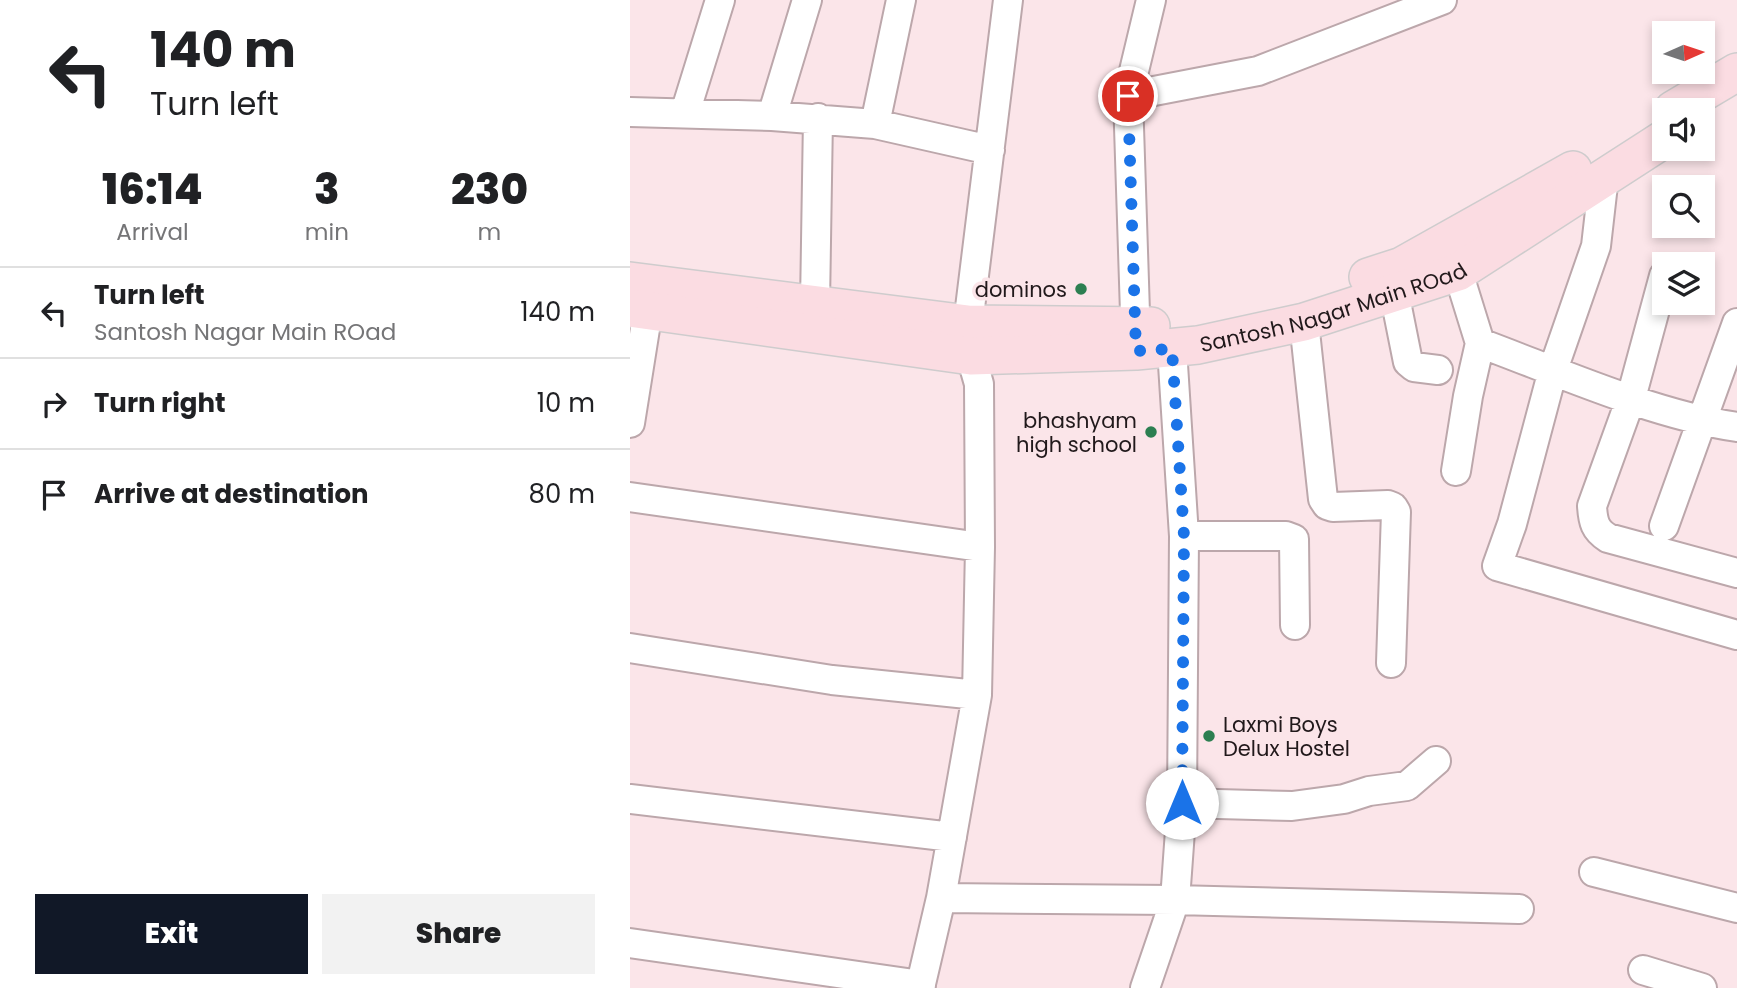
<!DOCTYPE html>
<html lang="en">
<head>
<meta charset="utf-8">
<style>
  body { margin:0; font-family:Poppins,sans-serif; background:#f2f2f2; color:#202124; height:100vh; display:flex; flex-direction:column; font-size:26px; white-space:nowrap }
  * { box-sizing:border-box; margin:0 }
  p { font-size:23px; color:#757577 }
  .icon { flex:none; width:38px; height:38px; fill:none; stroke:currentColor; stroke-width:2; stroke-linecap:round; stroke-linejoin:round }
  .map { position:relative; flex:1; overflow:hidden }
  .details { display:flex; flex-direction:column; background:#fff; width:630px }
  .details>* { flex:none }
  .hud { background:#fff; color:#202124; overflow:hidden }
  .needle { width:46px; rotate:87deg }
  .fabs { position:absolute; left:1022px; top:21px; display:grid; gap:14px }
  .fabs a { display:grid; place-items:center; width:63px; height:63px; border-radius:0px; background:#fff; box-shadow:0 4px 10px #0003; font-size:35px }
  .pin { position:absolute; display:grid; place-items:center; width:60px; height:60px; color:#fff; margin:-30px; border:4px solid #fff; border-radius:50%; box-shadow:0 2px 7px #0007 }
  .me { position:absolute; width:77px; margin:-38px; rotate:0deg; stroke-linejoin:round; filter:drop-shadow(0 0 5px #0008) }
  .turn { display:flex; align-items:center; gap:24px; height:147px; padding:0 35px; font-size:32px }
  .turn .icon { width:91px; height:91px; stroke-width:2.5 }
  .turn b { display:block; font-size:49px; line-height:60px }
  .eta { display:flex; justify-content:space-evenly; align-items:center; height:119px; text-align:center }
  .eta b { font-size:42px; font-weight:800; line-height:49px }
  .action { display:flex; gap:14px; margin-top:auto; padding:14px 35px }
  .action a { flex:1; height:80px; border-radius:0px; background:#111827; color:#fff; font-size:28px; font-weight:800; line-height:80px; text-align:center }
  .action a+a { background:#f2f2f2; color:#202124 }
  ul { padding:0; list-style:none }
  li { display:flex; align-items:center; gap:21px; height:91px; padding:0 35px; border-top:2px solid #e0e0e0 }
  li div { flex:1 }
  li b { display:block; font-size:26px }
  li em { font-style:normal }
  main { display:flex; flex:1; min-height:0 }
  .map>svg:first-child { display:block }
</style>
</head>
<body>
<main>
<section class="details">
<div class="hud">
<div class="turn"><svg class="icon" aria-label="left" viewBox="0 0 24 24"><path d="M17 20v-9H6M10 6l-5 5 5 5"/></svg><div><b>140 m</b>Turn left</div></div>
</div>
<div class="eta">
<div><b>16:14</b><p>Arrival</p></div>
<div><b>3</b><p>min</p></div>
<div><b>230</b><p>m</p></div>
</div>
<ul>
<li><svg class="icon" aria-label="left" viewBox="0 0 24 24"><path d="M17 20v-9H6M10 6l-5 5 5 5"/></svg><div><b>Turn left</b><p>Santosh Nagar Main ROad</p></div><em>140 m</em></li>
<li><svg class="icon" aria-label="right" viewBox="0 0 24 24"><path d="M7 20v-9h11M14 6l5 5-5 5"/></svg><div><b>Turn right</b></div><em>10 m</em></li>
<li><svg class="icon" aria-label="arrive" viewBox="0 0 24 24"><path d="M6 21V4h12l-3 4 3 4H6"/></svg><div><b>Arrive at destination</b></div><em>80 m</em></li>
</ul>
<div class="action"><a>Exit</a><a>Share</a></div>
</section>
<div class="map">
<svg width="1107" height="988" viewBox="0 0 1107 988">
  <rect width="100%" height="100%" fill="#fbe5e9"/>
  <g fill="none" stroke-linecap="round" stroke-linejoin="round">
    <defs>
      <path id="minor" d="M498 96 628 71 812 0
        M0 112 142 116 245 124 360 150
        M55 113 90 0
        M142 116 177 0
        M245 124 271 0
        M974 176 966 246 923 370 882 524 867 566 1107 635
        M1034 276 1001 398 962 506C963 522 965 530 978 538L1107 573
        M764 292 778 362 784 367 808 370
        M185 304 188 118
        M674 322 693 499 697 505 703 507 758 505 763 507 766 512 761 663
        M850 343C931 373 1022 414 1107 427
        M506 344 498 96 521 0
        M0 423 18 310
        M826 471 838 396 850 343 828 272
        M0 497 350 547
        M1034 526 1107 323
        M554 536H656L664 539 665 625
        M0 648 202 680 347 695
        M0 799 322 837
        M552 803 662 806 714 799 739 791 777 786 806 761
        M964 872 1107 908
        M311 898 545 900 889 909
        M0 943 291 985
        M1013 970 1072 988
        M290 988 311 898 347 695 350 547 349 384 341 356 338 324 378 0
        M515 988 545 900 552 803 554 536 542 349"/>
      <g id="major">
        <path d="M1043 110 1107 72"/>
        <path d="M738 277 772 266 943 170"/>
        <path d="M0 281 338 324 521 326"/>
        <path id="s1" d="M0 308 341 356 506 351 568 345 674 322 828 272 1034 139"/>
      </g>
    </defs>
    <use href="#minor" stroke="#bca7ab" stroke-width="32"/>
    <use href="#major" stroke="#cecccd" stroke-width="40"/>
    <use href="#minor" stroke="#fff" stroke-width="28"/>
    <use href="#major" stroke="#fbdce2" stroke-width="37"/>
  </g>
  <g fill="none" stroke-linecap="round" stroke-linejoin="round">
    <path stroke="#1a73e8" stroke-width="12" stroke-dasharray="0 21.6" d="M498 96 506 351 542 349 554 536 552 803"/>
  </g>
  <g fill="#2c7f51" stroke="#fbe5e9" stroke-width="2.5">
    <circle cx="451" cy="289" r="7"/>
    <circle cx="521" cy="432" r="7"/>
    <circle cx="579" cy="736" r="7"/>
  </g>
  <g text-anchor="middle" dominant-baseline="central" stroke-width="7" stroke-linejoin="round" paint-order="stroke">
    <g font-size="21" fill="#21191b" stroke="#fbe5e9" text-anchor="end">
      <text x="437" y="289">dominos</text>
      <text x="507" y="420">bhashyam<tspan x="507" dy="24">high school</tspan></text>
      <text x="593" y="724" text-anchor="start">Laxmi Boys<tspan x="593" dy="24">Delux Hostel</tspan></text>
    </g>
    <g font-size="21" fill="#21191b" stroke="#fbe5e9">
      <text stroke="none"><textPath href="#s1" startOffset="712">Santosh Nagar Main ROad</textPath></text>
    </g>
  </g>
</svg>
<div class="fabs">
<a><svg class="needle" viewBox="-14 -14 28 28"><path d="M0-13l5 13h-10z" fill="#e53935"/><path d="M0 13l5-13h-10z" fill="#757577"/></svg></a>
<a><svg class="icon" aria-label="sound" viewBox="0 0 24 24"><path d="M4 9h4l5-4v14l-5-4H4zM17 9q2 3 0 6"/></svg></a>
<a><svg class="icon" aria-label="search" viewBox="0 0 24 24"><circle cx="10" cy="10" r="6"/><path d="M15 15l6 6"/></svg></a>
<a><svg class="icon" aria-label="layers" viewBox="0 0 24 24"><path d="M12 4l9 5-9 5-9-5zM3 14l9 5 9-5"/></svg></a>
</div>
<div class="pin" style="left:498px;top:96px;background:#d93025"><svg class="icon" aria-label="arrive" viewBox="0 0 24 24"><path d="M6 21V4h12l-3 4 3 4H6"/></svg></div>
<svg class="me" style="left:552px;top:803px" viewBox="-20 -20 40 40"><circle r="19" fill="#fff"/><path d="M0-13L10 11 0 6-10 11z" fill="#1a73e8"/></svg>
</div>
</main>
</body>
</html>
